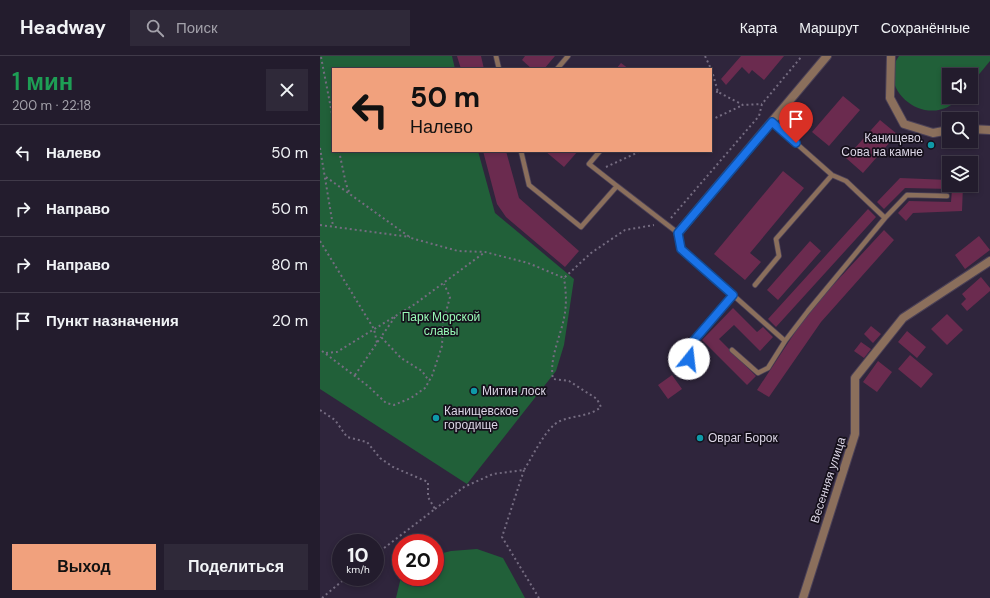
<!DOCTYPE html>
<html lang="ru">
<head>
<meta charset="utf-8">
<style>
  body { margin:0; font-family:"DM Sans",sans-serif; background:#2f2939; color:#f1f3f6; height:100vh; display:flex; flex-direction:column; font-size:15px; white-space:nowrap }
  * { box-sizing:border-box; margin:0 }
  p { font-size:13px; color:#a3a1aa }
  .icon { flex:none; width:22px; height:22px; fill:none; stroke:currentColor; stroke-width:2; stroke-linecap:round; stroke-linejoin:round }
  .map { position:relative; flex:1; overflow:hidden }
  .details { display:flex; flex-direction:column; background:#231c2d; width:320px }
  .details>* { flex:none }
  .hud { position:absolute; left:12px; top:12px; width:380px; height:84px; border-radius:0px; box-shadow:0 2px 6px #0003,0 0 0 1px #403a49; background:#f1a17d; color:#111; overflow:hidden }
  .buttons { position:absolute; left:622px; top:12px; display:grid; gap:8px }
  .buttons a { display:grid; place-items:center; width:36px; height:36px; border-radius:0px; background:#231c2d; box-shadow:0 2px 6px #0003,0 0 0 1px #403a49; font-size:20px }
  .speed { position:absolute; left:12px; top:478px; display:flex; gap:8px; font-size:20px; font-weight:700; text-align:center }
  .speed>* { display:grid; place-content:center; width:52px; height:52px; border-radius:50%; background:#231c2d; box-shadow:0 2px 6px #0003,0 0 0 1px #403a49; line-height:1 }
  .speed small { font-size:10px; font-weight:400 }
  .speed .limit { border:6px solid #d22; background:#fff; color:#111 }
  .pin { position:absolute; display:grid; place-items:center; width:34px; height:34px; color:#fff; margin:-41px -17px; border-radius:50% 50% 50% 0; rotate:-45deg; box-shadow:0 0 4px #0007 }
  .pin .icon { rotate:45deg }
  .me { position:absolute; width:44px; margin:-22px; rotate:16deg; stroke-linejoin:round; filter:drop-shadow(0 0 3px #0008) }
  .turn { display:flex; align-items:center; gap:14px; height:84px; padding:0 12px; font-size:18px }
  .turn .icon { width:52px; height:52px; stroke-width:2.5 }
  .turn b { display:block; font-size:28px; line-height:34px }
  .round { display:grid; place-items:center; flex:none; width:42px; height:42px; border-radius:0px; background:#2f2939 }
  .overview { display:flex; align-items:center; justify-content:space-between; height:68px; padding:0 12px }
  h1 { font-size:24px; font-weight:600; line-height:30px; color:#1e9e55 }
  .button { display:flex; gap:8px; margin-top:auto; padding:8px 12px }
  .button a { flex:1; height:46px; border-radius:0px; background:#f1a17d; color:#111; font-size:16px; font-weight:600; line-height:46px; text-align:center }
  .button a+a { background:#2f2939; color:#f1f3f6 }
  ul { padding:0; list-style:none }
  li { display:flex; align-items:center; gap:12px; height:56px; padding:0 12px; border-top:1px solid #403a49 }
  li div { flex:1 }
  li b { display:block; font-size:15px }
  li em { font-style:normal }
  header { display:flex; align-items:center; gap:24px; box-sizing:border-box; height:56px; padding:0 20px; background:#231c2d; border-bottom:1px solid #403a49 }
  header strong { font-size:19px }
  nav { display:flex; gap:22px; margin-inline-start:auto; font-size:14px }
  .search { width:280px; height:36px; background:#2f2939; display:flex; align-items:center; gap:10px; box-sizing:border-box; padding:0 14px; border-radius:0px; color:#a3a1aa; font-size:15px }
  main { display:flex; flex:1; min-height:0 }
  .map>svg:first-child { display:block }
</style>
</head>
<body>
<header>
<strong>Headway</strong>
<div class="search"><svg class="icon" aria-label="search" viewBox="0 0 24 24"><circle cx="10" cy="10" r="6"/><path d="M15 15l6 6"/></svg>Поиск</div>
<nav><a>Карта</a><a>Маршрут</a><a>Сохранённые</a></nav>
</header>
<main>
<section class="details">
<div class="overview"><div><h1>1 мин</h1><p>200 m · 22:18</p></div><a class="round"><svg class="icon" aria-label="close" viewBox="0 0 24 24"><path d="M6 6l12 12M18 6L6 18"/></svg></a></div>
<ul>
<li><svg class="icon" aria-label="left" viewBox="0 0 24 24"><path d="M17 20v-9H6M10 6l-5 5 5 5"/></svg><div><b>Налево</b></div><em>50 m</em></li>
<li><svg class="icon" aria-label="right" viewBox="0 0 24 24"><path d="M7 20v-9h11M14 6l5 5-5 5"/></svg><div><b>Направо</b></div><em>50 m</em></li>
<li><svg class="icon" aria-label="right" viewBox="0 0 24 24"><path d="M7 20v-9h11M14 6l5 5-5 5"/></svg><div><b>Направо</b></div><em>80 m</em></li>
<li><svg class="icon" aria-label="arrive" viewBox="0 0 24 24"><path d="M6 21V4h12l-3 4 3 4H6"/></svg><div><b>Пункт назначения</b></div><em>20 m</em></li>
</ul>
<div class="button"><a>Выход</a><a>Поделиться</a></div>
</section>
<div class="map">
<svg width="670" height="542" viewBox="0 0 670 542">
  <rect width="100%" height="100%" fill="#2f253c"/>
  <path fill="#216039" d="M0 0H132L135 13H13V95H158L175 157 254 223 244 289 236 315 147 428 0 333Z
    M579 0H670V5L651 28V19H629V41H640C610 77 554 34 579 0Z
    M157 493 183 502 205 542H76L81 521H115V499L131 495Z"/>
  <path fill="#6b2b4f" d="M137 0H161L164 13H141Z
    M205 0H235L224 13H212L202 4Z
    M421 0H464L444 24 432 14 429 18 422 11 406 29 401 23Z
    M301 7 309 13H296Z
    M523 40 540 54 509 90 492 76Z
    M560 64 577 78 543 117 526 102Z
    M163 95H186L199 142 259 195 245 211 186 161 177 148Z
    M225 95H258L244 111Z
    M463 115 484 132 430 197 441 206 425 224 394 198Z
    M580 122 629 124V129H643L642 155 593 157 586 165 578 157 589 145 631 146 632 133 585 132 564 153 557 146Z
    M548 153 556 161 456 271 448 263Z
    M564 174 574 184 501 266 449 341 437 334 489 255Z
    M659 180 670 194 645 213 635 199Z
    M490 185 501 195 458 244 447 234Z
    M661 221 670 232V235L647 255 641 248 646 243 642 238Z
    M413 252 437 276 443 271 453 281 440 295 414 269 399 283 436 320 427 329 382 284Z
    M627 258 643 274 627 289 611 273Z
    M551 270 561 278 553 287 544 278Z
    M587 275 606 291 597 302 578 286Z
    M541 286 551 293 544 302 534 295Z
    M590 299 613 318 601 332 578 313Z
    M558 305 572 316 557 336 543 326Z
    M352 319 362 333 348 343 338 329Z"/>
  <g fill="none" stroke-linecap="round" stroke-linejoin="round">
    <defs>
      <path id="lane" d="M176 0 179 13
        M237 13 248 0
        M452 66 512 119 526 125 565 162 587 139 627 140
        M201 95 209 129 261 171 297 130 358 177 361 193 413 239
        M280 95 269 108 297 130
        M435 229 459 200 456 183 512 119
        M412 294 438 317 448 312 465 285 488 255 565 162
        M380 313 369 303 370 289 413 239 465 285"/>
      <path id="street" d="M571 0 570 42 584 68 613 77 629 74
        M651 73 670 74
        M358 177 507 0
        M483 542 535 378V322L583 262 670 205"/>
    </defs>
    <use href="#lane" stroke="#4b4157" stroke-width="6"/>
    <use href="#street" stroke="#4b4157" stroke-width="10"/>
    <path stroke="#756c81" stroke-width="2" stroke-dasharray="2 3" stroke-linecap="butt" d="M385 0 392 15 398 36 423 49 442 48
      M1 1 13 63
      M391 35 398 36
      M391 64 423 49
      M0 92 13 170
      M19 95 26 128 30 138
      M286 111 321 95
      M6 121 91 182 138 195 165 196 208 207 244 222 271 197 305 174 334 169
      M351 162 439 60 442 48 482 0
      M0 169 90 181
      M0 185 54 273 57 287
      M75 261 61 281 81 302 102 315 109 325
      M2 295 48 330 66 347 74 349 91 342 105 332 112 320 122 290 123 267 130 241 124 228
      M6 297 17 296 95 248 165 196
      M35 319 61 281
      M0 354 15 364 27 381 47 386 60 402 73 411 108 426V441L115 453 55 499
      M204 414 182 481 219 542
      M115 453 144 431 173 418 204 414C213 400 226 371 240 365 254 359 269 361 281 351L277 343 249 325 233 323C229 303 240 282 244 262 247 248 246 235 244 222
      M2 542 27 521"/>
    <use href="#lane" stroke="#8b6f5c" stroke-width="4.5"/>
    <use href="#street" stroke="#8b6f5c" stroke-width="8"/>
  </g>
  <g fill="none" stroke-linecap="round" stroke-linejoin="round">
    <defs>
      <path id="route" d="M369 303 370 289 413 239 361 193 358 177 452 66 476 87"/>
    </defs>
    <use href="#route" stroke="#114b97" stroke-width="10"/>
    <use href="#route" stroke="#1a73e8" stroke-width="7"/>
  </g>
  <g fill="#0f9aa8" stroke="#15101b" stroke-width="1.5">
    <circle cx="611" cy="89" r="4"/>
    <circle cx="154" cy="335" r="4"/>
    <circle cx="116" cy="362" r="4"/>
    <circle cx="380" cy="382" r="4"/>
  </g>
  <g text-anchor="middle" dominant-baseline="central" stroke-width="3.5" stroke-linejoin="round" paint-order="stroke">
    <g font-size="12" fill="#dbd5e5" stroke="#15101b" text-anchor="start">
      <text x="603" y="82" text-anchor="end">Канищево.<tspan x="603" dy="14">Сова на камне</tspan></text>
      <text x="162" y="335">Митин лоск</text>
      <text x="124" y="355">Канищевское<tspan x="124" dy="14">городище</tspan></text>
      <text x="388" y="382">Овраг Борок</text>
    </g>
    <g font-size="12" fill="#97f9b6" stroke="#15101b">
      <text x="121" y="261">Парк Морской<tspan x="121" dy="14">славы</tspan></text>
    </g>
    <g font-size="12" fill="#dbd5e5" stroke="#15101b">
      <text transform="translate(508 424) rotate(-72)">Весенняя улица</text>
    </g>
  </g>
</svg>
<div class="buttons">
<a><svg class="icon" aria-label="sound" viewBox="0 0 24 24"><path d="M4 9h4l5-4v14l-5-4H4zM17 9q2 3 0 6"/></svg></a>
<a><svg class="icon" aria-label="search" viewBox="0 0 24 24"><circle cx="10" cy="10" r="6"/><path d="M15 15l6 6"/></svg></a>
<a><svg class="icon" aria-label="layers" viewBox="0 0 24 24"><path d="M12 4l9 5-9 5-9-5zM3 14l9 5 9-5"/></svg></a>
</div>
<div class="speed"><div>10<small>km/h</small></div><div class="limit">20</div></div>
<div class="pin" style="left:476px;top:87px;background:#d93025"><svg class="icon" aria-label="arrive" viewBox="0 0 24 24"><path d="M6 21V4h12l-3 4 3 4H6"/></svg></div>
<svg class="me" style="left:369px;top:303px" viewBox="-20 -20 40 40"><circle r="19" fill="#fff"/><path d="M0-13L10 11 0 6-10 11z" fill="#1a73e8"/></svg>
<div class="hud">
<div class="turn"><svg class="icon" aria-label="left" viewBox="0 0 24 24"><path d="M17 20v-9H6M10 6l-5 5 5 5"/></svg><div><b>50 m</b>Налево</div></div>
</div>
</div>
</main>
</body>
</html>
